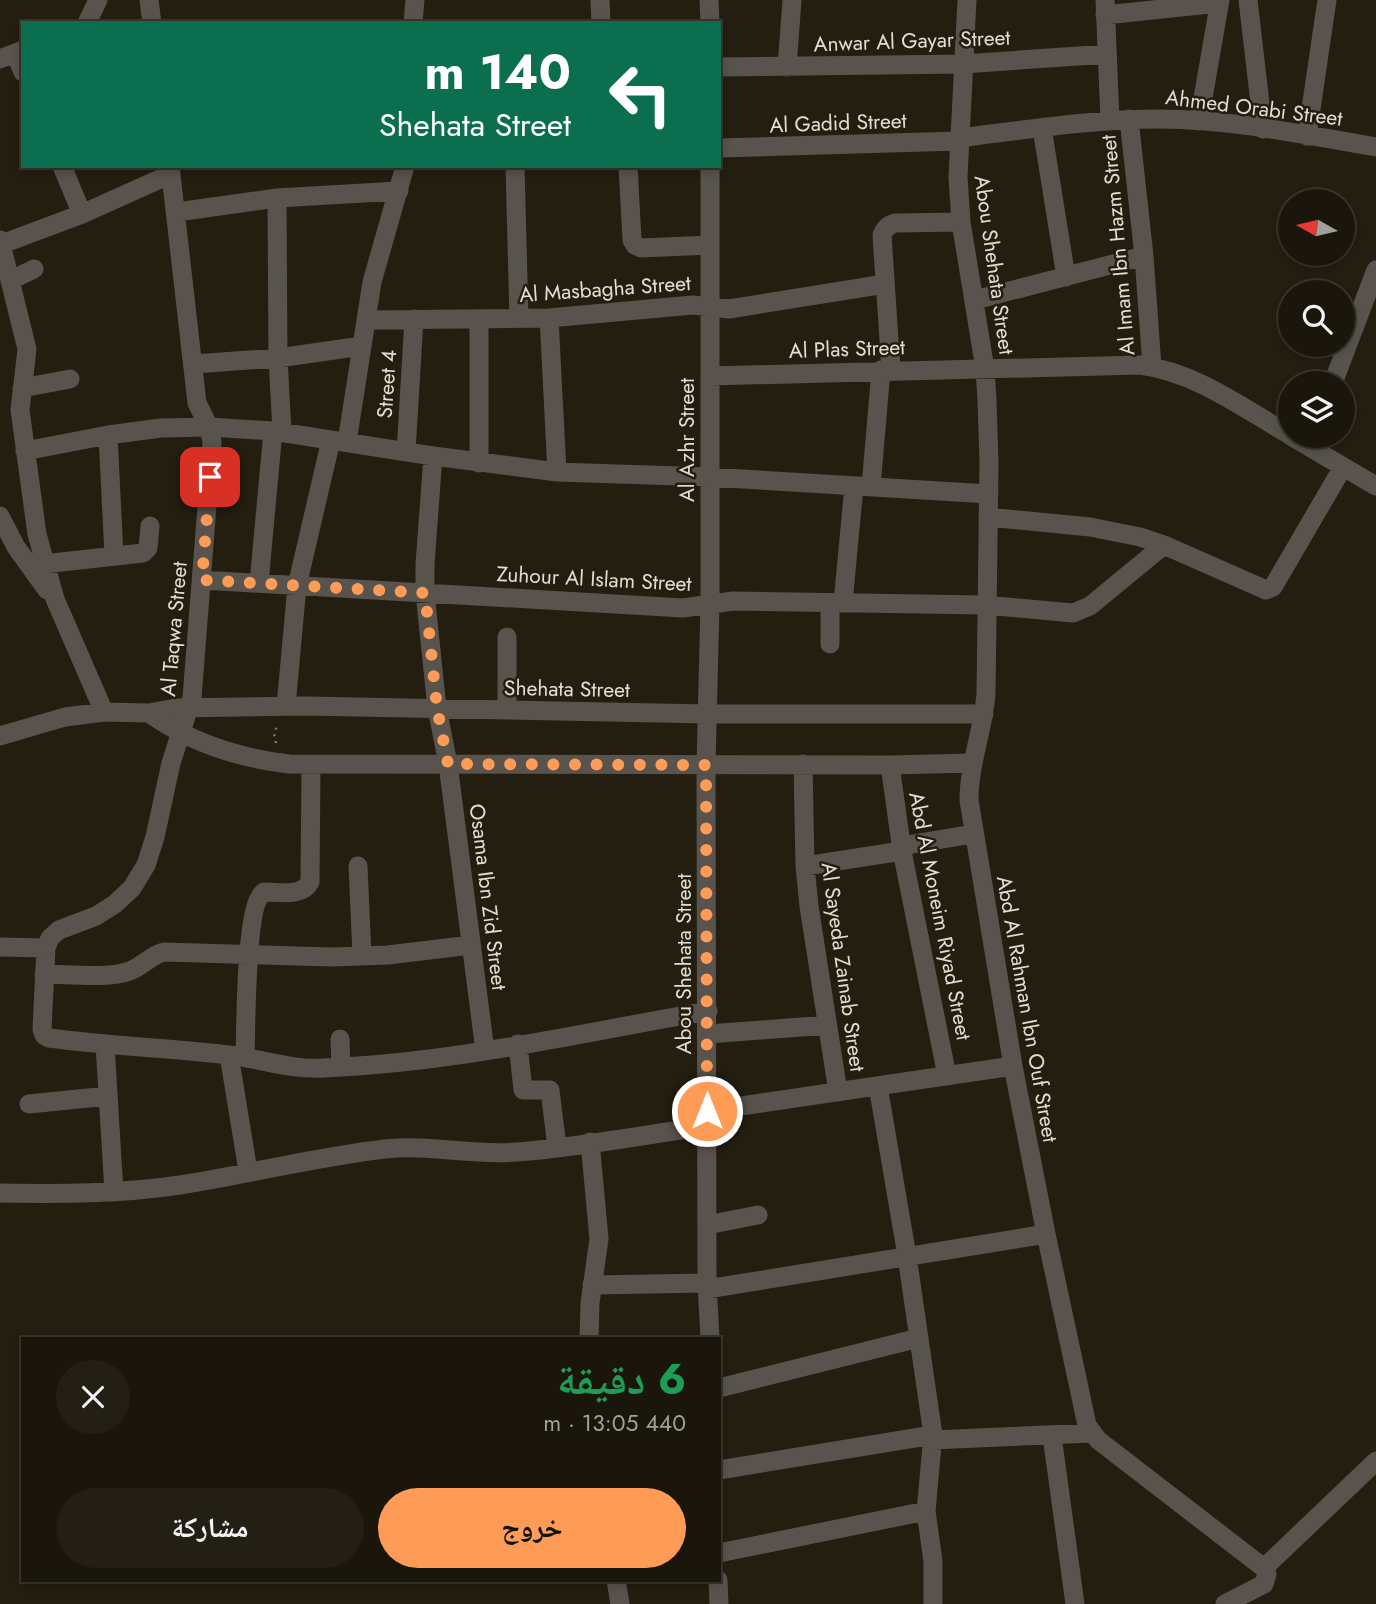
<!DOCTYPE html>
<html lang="ar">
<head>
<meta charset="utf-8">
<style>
  body { margin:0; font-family:Jost,"Noto Naskh Arabic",sans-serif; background:#241f15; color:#f1f3f6; direction:rtl; height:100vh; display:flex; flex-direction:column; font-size:26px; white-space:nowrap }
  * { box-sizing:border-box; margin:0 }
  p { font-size:23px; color:#a09f9d }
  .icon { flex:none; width:38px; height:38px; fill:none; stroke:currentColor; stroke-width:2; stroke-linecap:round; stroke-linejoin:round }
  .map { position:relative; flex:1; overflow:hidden; direction:ltr }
  .sheet { position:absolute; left:21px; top:1337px; width:700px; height:245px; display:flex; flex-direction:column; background:#1b160c; border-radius:0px; box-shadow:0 4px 10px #0003,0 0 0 2px #39352d; direction:rtl }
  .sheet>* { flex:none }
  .banner { position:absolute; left:21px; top:21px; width:700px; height:147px; border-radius:0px; box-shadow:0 4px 10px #0003,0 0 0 2px #39352d; direction:rtl; background:#0b6e4f; color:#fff; overflow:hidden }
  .needle { width:46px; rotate:278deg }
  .controls { position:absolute; left:1278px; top:189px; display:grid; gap:14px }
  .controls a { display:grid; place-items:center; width:77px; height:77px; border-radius:50%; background:#1b160c; box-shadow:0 4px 10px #0003,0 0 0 2px #39352d; font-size:35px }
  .pin { position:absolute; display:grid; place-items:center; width:60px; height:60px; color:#fff; margin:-30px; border-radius:14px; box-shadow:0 4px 10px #0006 }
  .me { position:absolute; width:77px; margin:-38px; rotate:0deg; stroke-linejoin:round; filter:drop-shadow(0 0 5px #0008) }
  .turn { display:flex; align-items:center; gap:24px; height:147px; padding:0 35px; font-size:32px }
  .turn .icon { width:91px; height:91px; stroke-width:2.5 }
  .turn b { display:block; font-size:49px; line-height:60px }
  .round { display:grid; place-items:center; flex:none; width:74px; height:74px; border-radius:37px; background:#241f15 }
  .headline { display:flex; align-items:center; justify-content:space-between; height:119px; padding:0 35px }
  h1 { font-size:42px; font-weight:700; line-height:52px; color:#1e9e55 }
  .button { display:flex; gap:14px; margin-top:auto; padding:14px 35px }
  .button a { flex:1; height:80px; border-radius:42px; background:#fe9c57; color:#111; font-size:28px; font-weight:700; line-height:80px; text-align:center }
  .button a+a { background:#241f15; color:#f1f3f6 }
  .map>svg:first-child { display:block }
</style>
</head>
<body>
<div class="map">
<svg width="1376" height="1604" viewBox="0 0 1376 1604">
  <rect width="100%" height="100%" fill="#241e10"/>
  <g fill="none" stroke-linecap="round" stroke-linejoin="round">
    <path stroke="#7d786c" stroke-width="2.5" stroke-dasharray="2 5" stroke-linecap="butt" d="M276 743 274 733 277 726"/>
    <path stroke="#58534d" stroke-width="19" d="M149 0 152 23
      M600 0 601 23
      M709 0 710 23
      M967 0 958 177 961 222 985 369 987 400 989 463 986 694C983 731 969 764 969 800L1013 1066 1046 1234 1087 1425 1098 1440 1264 1568
      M1105 0 1110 120
      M1248 0 1263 129
      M1105 15 1219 3
      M87 23 98 0
      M413 23 415 0
      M15 53 23 72
      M0 59 23 50
      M719 67 963 64 1107 54
      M787 67 792 0
      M1129 119 1144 256 1152 367
      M1199 121 1220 0
      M1042 128 1066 277
      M1307 136 1327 0
      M959 138C1025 130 1093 119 1160 119 1232 119 1305 135 1376 147
      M719 148 959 141
      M62 166 82 214
      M170 166 197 403 209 427 212 442 192 698 171 763 155 837 146 865 132 888 115 904 96 916 59 930 50 938 46 948 42 1029 44 1035 49 1038C109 1046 169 1048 229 1055 262 1059 290 1070 324 1068 453 1063 581 1033 708 1011
      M515 166 519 318
      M628 166 632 240 635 245 641 248 710 245
      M277 198 278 358 282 432
      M177 212 277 198 399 191
      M0 240 27 349 20 410 37 534 55 599 104 712
      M2 244 82 214 171 174
      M11 280 34 269
      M975 300 1144 256
      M549 318 557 472
      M366 320 549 318 693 305 729 309 885 284
      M193 364 278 358 362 346
      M891 370 882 235C885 228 889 224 896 223L961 222
      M710 376 1140 365C1195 372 1243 408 1290 435
      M1333 383 1376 270
      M22 388 70 379
      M108 435 114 555
      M1291 436 1376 486
      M347 442 372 282 405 166
      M25 451 108 435 161 428 209 427 273 431 433 456 557 472 710 477 989 494
      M406 452 414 319
      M433 456 425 564V593L437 708 448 764 485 1051
      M479 463V319
      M871 487 881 370
      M0 516 16 547 47 590
      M988 517 1090 527 1140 537 1164 545 1266 590 1273 587 1343 467
      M43 564 143 553 148 548 150 526
      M202 580 683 608 733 601 985 605 1073 613 1090 606 1164 545
      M259 583 273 431
      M843 603 854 486
      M830 644V603
      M286 706 297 586 331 440
      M507 710V637
      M149 713C191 743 238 758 289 764L890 765 972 763
      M0 736 65 717 104 712 149 713 176 708 306 706 707 714H984
      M803 764 805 866 809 906 838 1092
      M890 765 902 851 947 1076
      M901 846 973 834
      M358 866 362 956
      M805 866 902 851
      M0 947 46 948
      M44 974C69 974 107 979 130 971 143 966 151 955 164 952L333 957 388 955 471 945
      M708 1034 827 1025
      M340 1039 341 1067
      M518 1044 523 1090H550L557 1147
      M105 1045 114 1192
      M229 1055 248 1171
      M245 1057C246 1031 245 903 264 892 280 892 302 897 310 882L311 765
      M878 1086 907 1256 933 1435 926 1511 933 1561V1604
      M29 1104 108 1096
      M707 1111 1013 1066
      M0 1193C61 1194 120 1194 180 1185 249 1174 316 1157 385 1149 429 1144 473 1156 517 1152 581 1147 644 1135 707 1126
      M707 1225 758 1215
      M592 1285 707 1283
      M707 1289 1046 1234
      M589 1339 590 1303 599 1239 590 1142
      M710 1339 707 1283 706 765 710 604V166
      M719 1388 919 1338
      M1052 1436 1075 1604
      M932 1440 1092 1433
      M719 1470 933 1435
      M719 1553 926 1511
      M1264 1568 1376 1461
      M616 1580 620 1604
      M718 1580 719 1604
      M1225 1604 1264 1584 1267 1574 1264 1568"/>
  </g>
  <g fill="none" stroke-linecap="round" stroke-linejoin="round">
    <path stroke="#fe9c57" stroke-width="12" stroke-dasharray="0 21.6" d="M210 477 202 580 425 593 437 708 448 764 706 765 707 1111"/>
  </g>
  <g text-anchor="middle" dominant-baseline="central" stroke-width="5" stroke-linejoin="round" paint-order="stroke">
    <g font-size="21" fill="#e1ddd4" stroke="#241e10">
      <text transform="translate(912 41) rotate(-2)">Anwar Al Gayar Street</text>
      <text transform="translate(1254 108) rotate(7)">Ahmed Orabi Street</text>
      <text transform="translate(838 123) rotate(-2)">Al Gadid Street</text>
      <text transform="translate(1118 245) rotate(-95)">Al Imam Ibn Hazm Street</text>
      <text transform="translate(994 265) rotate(82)">Abou Shehata Street</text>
      <text transform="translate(605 289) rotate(-4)">Al Masbagha Street</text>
      <text transform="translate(847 349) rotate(-2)">Al Plas Street</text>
      <text transform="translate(387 384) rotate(-86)">Street 4</text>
      <text transform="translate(687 440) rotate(-90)">Al Azhr Street</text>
      <text transform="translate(594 579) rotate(3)">Zuhour Al Islam Street</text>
      <text transform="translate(174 629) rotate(-85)">Al Taqwa Street</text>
      <text transform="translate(567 689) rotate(1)">Shehata Street</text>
      <text transform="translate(488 897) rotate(83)">Osama Ibn Zid Street</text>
      <text transform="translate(940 916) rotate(79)">Abd Al Moneim Riyad Street</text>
      <text transform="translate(684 964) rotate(-90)">Abou Shehata Street</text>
      <text transform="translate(843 967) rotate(82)">Al Sayeda Zainab Street</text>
      <text transform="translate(1027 1009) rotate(80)">Abd Al Rahman Ibn Ouf Street</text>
    </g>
  </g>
</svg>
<div class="controls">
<a><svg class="needle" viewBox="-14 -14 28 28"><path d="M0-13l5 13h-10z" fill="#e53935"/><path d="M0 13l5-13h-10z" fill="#a09f9d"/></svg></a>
<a><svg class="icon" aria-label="search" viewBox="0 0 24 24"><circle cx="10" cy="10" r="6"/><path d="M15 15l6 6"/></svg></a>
<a><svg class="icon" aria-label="layers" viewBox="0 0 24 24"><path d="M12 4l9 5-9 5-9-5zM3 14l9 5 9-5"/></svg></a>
</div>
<div class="pin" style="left:210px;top:477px;background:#d93025"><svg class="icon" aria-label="arrive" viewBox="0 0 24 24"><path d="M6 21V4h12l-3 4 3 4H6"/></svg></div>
<svg class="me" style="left:707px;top:1111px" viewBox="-20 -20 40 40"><circle r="17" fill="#fe9c57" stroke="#fff" stroke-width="3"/><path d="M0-11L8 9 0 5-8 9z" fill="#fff"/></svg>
<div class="banner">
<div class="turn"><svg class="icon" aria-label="left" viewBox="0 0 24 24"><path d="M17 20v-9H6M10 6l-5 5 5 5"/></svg><div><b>140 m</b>Shehata Street</div></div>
</div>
<section class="sheet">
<div class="headline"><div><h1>6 دقيقة</h1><p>440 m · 13:05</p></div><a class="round"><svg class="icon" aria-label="close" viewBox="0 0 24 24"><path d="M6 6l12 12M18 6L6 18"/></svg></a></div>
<div class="button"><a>خروج</a><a>مشاركة</a></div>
</section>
</div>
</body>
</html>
